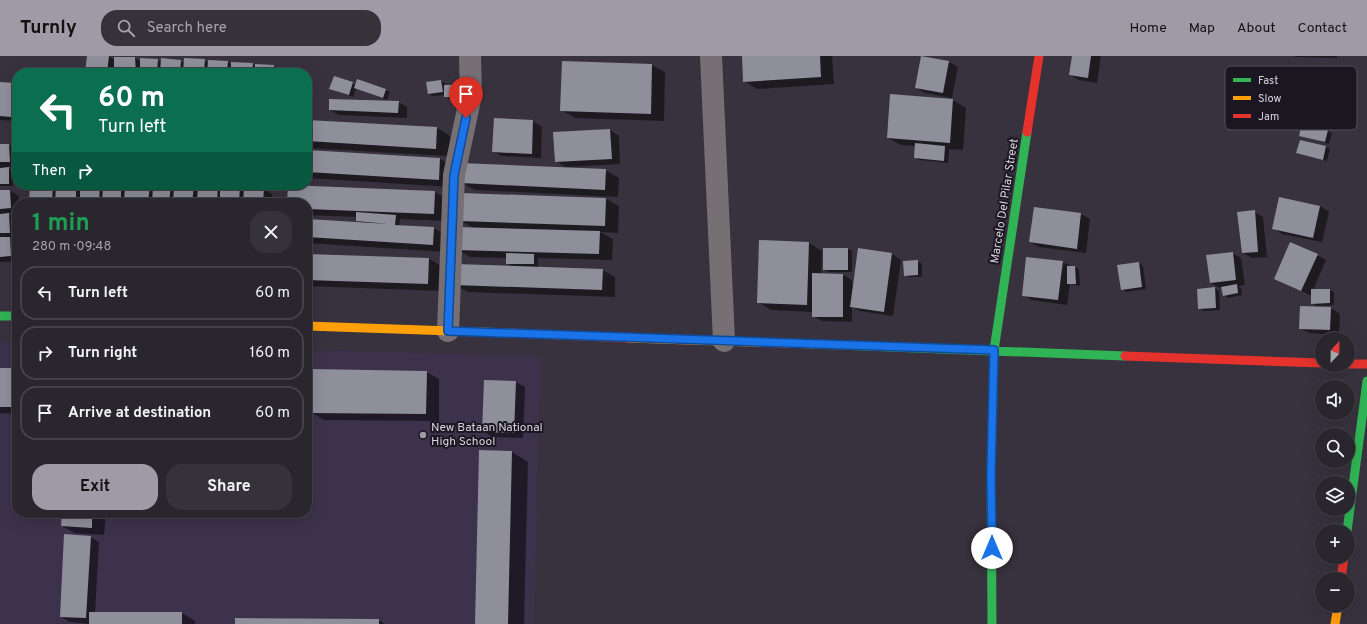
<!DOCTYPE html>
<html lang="en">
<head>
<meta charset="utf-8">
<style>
  body { margin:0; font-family:Overpass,sans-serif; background:#35323a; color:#f1f3f6; height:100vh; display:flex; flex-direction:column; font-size:15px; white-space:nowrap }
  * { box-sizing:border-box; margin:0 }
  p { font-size:13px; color:#a5a5aa }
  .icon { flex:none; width:22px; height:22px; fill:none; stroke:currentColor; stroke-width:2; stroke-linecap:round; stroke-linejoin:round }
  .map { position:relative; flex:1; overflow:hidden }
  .sheet { position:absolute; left:12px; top:142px; width:300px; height:320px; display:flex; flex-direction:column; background:#29262e; border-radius:16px; box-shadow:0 4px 16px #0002,0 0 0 1px #45434a }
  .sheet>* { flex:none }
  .banner { position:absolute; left:12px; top:12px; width:300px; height:122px; border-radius:16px; box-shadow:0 4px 16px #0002,0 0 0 1px #45434a; background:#0b6e4f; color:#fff; overflow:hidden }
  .needle { width:26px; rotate:22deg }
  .fabs { position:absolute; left:1315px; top:276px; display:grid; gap:8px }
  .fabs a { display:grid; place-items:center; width:40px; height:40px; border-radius:50%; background:#29262e; box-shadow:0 4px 16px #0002,0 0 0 1px #45434a; font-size:20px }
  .pin { position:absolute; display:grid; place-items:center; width:34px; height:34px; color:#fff; margin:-41px -17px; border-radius:50% 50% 50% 0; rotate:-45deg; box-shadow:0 0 4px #0007 }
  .pin .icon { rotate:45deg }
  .me { position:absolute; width:44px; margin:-22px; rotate:0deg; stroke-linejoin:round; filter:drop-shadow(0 0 3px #0008) }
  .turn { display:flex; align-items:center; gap:14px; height:84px; padding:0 20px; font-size:18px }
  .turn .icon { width:52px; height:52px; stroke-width:2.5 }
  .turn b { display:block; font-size:28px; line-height:34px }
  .then { display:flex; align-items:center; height:38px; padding:0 20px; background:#0003; gap:8px; font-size:15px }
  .round { display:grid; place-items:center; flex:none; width:42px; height:42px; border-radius:16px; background:#35323a }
  .summary { display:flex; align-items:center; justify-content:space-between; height:68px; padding:0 20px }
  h1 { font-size:24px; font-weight:700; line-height:30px; color:#1e9e55 }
  .button { display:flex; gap:8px; margin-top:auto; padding:8px 20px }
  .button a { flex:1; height:46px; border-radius:16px; background:#a09aa7; color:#111; font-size:16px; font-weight:700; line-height:46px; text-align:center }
  .button a+a { background:#35323a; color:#f1f3f6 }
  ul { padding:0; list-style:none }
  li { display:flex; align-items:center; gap:12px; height:54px; margin:0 8px 6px; padding:0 12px; border:2px solid #45434a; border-radius:16px }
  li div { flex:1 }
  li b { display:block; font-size:15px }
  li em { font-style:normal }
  header { display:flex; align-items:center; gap:24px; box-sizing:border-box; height:56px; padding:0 20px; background:#a09aa7; color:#111 }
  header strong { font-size:19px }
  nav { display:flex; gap:22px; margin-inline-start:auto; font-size:14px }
  .search { width:280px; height:36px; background:#35323a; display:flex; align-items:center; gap:10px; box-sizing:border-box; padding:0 14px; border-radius:16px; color:#a5a5aa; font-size:15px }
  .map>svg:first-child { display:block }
</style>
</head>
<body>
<header>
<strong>Turnly</strong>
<div class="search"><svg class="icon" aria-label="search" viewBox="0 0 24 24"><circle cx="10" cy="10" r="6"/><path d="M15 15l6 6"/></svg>Search here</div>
<nav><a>Home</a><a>Map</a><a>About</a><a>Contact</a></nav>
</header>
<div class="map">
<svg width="1367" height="568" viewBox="0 0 1367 568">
  <rect width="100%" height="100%" fill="#37323d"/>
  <path fill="#3c324b" d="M0 285H17V457H307V294L541 300 534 568H0Z"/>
  <path fill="#0007" d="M88 0H108L115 4 135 2 141 6 157 4 161 6 180 5 184 7 204 4 209 7 228 6 232 9 252 8 256 10H274L283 15V17H86Z
    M743 0H832L834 28 757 33 744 25Z
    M922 0 949 6 958 11 952 42 925 37 916 32Z
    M1073 0H1101L1097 27 1079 24 1070 19Z
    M1294 0H1337V2L1296 1Z
    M652 9 665 16 664 65 575 62 561 54Z
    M335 21 356 29 386 34 390 36 387 44 356 32 353 41 331 33Z
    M441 25 445 27 446 30H455L459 32 460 43H449L445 39 433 40 428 38Z
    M0 27 17 30V65L0 64Z
    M890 39 953 44 966 52 963 94 949 93 948 107 919 104 915 101 916 90 901 89 888 82Z
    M398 46 407 51V62L339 59 330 54Z
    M495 64 533 65 542 71 541 102 502 100 493 95Z
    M307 65 437 72 450 80 449 100 307 92Z
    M610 74 619 80 620 108 565 111 556 105Z
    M1327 74 1332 77 1329 88 1300 79Z
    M0 89H8L17 94V110L6 111 13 115V130H0Z
    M1326 91 1330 93 1327 105 1298 97Z
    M307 95 440 103 453 110 452 131 307 122Z
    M605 114 619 122 618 141 475 134 462 127Z
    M31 129H171L175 131V129H187L199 133V129H216L221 132V129H249V130H239L244 133H263L272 138V147H30Z
    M251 129H273V132Z
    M289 130 435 136 448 144 447 165 400 163 399 170 433 172 447 179 446 196 307 187V164L362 167 357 164V161L307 159V147H288Z
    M0 135H10L19 140 17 157H7L17 163V182H10L17 186V205L0 206Z
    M606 143 619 150 618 177 600 176 613 183 612 204 538 202V212L602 214 615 221V241L468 236 455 229 513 211 507 207V202L470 201 457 193 475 173 461 165Z
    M1320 150 1329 156 1322 186 1282 178 1274 172Z
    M1254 156 1263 161 1267 201 1252 202 1243 197Z
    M1081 158 1090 163 1086 197 1039 191 1030 186Z
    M809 187 822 195 821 219H843L852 224V231L859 194 892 198 901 204 893 260 860 255 852 251V266L822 265 813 260V256L771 254 758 246Z
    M848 193 852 195V216H829L824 214Z
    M1232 197 1241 202 1245 229 1238 230 1241 232 1242 239 1228 242 1224 239 1222 231 1220 232 1210 227Z
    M307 199 429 203 442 210 441 235 307 230Z
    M1317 199 1326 204 1313 234H1329L1334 236V249L1316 250 1312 247V240L1275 223Z
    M917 205 922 208V221H909L905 219Z
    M1062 206 1079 213 1080 230 1070 228 1067 249 1032 244 1023 239Z
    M1139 207 1143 210 1146 233 1126 236 1122 233Z
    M1215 232 1219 235 1220 254 1204 255 1199 252Z
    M1301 251 1331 252 1340 258 1339 279 1309 277 1300 272Z
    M0 313H17V358L0 357Z
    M426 316 439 323V365L324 364 311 356Z
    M516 326 525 331 523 382 492 381 483 375Z
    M512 396 528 406 524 568H476Z
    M63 457H106L104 479 75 477 62 470Z
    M90 481 99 486 95 557H182L195 565V568H90L70 566 61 561Z
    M236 563 379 564 385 568H236Z"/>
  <path fill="#8f8f9b" d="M87 0H109L107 17H85Z
    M742 0H820L821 21 743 26Z
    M921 0 949 5 943 37 915 32Z
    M1072 0H1091L1088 22 1069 19Z
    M114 1H135L136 17H114Z
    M140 2 158 3 157 17H140Z
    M161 2 181 4 180 17H160Z
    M184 2 205 3 204 17H183Z
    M208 4 228 5 227 17H207Z
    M562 5 652 8 651 58 560 55Z
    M231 6 253 7 252 17H231Z
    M255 8 274 9V17H255Z
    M334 20 353 26 349 39 329 33Z
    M357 23 386 33 383 42 354 32Z
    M441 24 443 36 428 38 426 26Z
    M0 26 14 27 11 61 0 60Z
    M444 29H455L456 41H444Z
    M16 36H17V60H14Z
    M890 38 953 43 950 87 887 82Z
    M329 43 399 45 398 57 329 54Z
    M494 62 533 64 532 98 492 96Z
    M307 64 437 71 436 93 307 85Z
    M1302 67 1328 74 1325 86 1299 80Z
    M610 73 612 103 555 106 553 76Z
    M1300 84 1326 90 1323 104 1296 97Z
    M915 87 945 90 944 105 914 102Z
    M0 88H9L10 106H0Z
    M307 94 440 102 439 124 307 116Z
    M461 107 606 113 605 134 461 127Z
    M9 111V128H0V112Z
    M30 129H53L52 147H29Z
    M56 129H76V147H55Z
    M80 129H100L99 147H80Z
    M103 129H121V147H102Z
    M125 129H150L148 147H124Z
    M153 129H171L169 147H152Z
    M174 129H194L192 147H173Z
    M198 129H218L217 147H197Z
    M220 129 240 130 239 147H220Z
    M288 129 435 135 434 158 307 153V147H287Z
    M244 131 264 132 263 147H243Z
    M0 134H10L11 152 0 153Z
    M461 137 606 142 605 170 460 165Z
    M1279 141 1320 150 1313 182 1272 173Z
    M1034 151 1081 157 1077 193 1029 186Z
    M1255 154 1258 196 1242 197 1237 156Z
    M356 156 396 159 395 169 434 171 433 189 307 181V163L389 168 356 165Z
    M9 157 10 177H0V158Z
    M456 171 600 175 599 198 456 194Z
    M0 181H10L11 200 0 201Z
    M759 184 809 186 807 249 757 247Z
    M1290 186 1318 198 1301 235 1274 223Z
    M823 192H848V214H823Z
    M858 192 892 197 884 256 850 251Z
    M1233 196 1236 224 1210 227 1206 199Z
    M506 197 534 198V208H506Z
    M307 198 429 202 428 228 307 224Z
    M1026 201 1063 205 1058 244 1022 240Z
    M918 204V219L904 220 903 205Z
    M1139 206 1142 231 1121 234 1117 209Z
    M455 208 603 213 602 234 454 229Z
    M1067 210H1075L1076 228H1067Z
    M812 217 843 218V261H812Z
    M1237 228 1238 237 1223 240 1221 231Z
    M1215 231 1216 252 1198 253 1197 233Z
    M1311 233H1330V247L1311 248Z
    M1300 250 1331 251 1330 274 1299 273Z
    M0 312H17V351H0Z
    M310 313 427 315 426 358 310 357Z
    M484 324 516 325 514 377 482 376Z
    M479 394 512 395 508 568H475Z
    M62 457H92V472L61 470Z
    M64 478 91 480 86 562 60 561Z
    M89 556H182V568H89Z
    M235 562 379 563V568H235Z"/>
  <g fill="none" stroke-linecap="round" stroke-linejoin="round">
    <path stroke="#767075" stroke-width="22" d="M711 0 724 285
      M448 275 454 119 471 39 470 0"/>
    <path stroke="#30b455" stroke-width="9" d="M0 260H17
      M812 288 1125 300
      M1347 475 1367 325
      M992 568 991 417 994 294 1027 76"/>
    <path stroke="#ff9f0a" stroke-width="9" d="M307 270 513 277
      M628 282 812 288
      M1335 568 1338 549"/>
    <path stroke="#e5322d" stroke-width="9" d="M1027 76 1039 0
      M513 277 628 282
      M1125 300 1322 307
      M1348 308H1367
      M1341 523 1344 501"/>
  </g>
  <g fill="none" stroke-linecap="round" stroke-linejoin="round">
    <defs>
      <path id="route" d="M466 62 454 119 448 275 994 294 991 417 992 492"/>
    </defs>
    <use href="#route" stroke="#114b97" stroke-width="10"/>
    <use href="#route" stroke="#1a73e8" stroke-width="7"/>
  </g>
  <circle fill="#a09aa7" stroke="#1b1721" stroke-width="1.5" cx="423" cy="379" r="4"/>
  <g text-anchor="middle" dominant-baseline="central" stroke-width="4" stroke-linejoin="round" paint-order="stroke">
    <g font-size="12" fill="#d8d2e0" stroke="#1b1721">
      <text transform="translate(1005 145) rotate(-81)">Marcelo Del Pilar Street</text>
    </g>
    <g font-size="12" fill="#d8d2e0" stroke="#1b1721" text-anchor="start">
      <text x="431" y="372">New Bataan National<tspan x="431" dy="14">High School</tspan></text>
    </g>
  </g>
  <rect x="1225" y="10" width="132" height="64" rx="6" fill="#1b1721" stroke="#544f5a" stroke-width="1"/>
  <rect x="1233" y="22" width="18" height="4" fill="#30b455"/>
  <rect x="1233" y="40" width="18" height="4" fill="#ff9f0a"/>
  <rect x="1233" y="58" width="18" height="4" fill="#e5322d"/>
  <g font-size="11" fill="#d8d2e0">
    <text x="1258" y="28">Fast</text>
    <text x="1258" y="46">Slow</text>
    <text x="1258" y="64">Jam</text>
  </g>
</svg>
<div class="fabs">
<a><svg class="needle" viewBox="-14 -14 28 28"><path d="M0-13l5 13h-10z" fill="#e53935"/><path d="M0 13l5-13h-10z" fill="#a5a5aa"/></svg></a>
<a><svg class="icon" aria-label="sound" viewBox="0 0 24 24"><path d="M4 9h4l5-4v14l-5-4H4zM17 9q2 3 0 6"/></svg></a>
<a><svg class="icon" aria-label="search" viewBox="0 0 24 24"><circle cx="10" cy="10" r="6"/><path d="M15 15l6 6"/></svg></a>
<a><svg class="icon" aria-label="layers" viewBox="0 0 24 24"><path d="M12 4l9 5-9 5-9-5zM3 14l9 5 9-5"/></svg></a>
<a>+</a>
<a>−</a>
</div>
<div class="pin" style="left:466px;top:62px;background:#d93025"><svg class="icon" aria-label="arrive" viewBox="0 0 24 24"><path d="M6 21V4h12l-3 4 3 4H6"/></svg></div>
<svg class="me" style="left:992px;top:492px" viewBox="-20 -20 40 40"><circle r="19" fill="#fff"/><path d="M0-13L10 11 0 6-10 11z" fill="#1a73e8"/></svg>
<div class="banner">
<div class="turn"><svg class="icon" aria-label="left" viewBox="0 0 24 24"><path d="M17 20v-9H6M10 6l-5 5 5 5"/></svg><div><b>60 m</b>Turn left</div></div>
<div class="then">Then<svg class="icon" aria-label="right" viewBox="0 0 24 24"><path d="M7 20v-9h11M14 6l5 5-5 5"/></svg></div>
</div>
<section class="sheet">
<div class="summary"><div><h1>1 min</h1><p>280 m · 09:48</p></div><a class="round"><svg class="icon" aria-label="close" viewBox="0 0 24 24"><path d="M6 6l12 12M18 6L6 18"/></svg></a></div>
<ul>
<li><svg class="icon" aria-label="left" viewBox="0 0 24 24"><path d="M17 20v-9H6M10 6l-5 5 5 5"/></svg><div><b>Turn left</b></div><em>60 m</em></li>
<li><svg class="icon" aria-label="right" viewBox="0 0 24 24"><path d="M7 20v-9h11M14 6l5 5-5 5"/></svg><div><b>Turn right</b></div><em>160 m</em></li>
<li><svg class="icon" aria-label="arrive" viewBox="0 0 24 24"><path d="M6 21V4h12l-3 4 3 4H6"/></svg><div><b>Arrive at destination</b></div><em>60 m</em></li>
</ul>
<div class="button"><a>Exit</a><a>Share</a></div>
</section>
</div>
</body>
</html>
